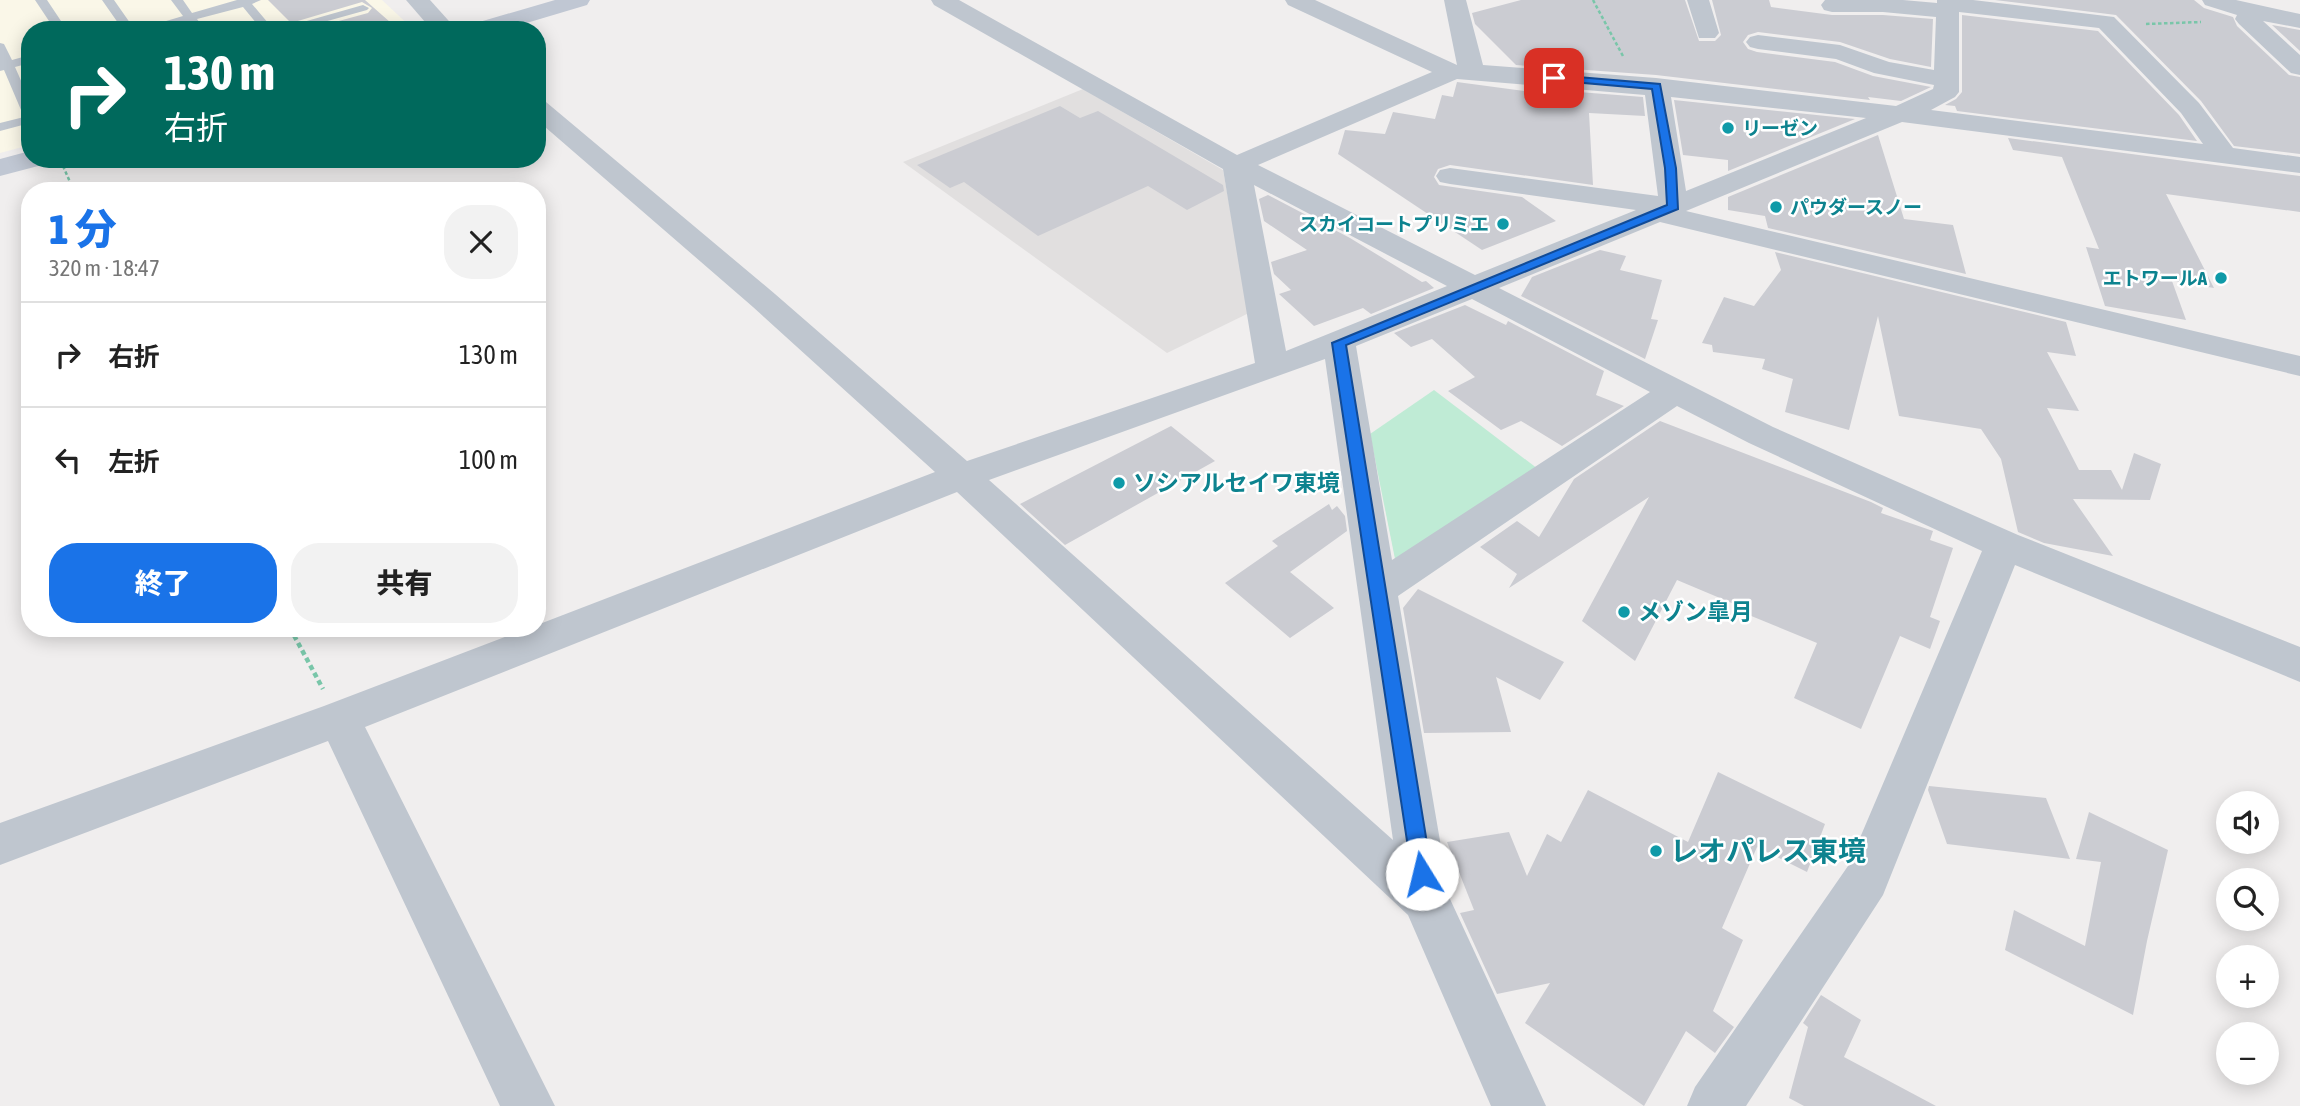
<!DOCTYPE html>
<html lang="ja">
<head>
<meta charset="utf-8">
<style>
  body { margin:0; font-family:"Asap Condensed","Noto Sans JP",sans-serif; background:#f2f2f2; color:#222; height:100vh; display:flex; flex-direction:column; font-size:26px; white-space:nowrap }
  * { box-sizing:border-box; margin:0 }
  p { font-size:23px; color:#767676 }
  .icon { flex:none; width:38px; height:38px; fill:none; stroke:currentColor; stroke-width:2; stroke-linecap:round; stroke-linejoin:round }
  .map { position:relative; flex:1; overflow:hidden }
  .details { position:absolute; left:21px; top:182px; width:525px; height:455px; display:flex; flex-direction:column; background:#fff; border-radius:28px; box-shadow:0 4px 18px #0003 }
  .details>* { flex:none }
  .guide { position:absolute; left:21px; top:21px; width:525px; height:147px; border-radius:28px; box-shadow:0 4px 18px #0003; background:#00695c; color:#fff; overflow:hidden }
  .controls { position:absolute; left:2216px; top:791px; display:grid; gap:14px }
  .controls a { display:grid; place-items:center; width:63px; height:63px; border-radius:50%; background:#fff; box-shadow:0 4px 18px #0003; font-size:35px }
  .pin { position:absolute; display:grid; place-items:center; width:60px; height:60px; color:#fff; margin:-30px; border-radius:14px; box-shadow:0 4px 10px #0006 }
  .me { position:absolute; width:77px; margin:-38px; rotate:351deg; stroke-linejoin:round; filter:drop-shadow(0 0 5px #0008) }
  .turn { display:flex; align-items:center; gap:24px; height:147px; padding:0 28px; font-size:32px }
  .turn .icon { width:91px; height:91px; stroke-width:2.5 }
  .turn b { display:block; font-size:49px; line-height:60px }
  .round { display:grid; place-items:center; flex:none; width:74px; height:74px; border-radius:28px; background:#f2f2f2 }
  .summary { display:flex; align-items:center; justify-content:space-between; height:119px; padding:0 28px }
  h1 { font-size:42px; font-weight:800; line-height:52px; color:#1a73e8 }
  .cta { display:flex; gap:14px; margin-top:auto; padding:14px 28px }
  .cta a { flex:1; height:80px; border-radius:28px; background:#1a73e8; color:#fff; font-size:28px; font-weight:800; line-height:80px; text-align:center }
  .cta a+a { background:#f2f2f2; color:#222 }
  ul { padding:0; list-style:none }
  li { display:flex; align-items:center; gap:21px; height:105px; padding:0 28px; border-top:2px solid #e0e0e0 }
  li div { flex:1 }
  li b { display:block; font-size:26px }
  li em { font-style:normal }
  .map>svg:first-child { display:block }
</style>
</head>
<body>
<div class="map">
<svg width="2300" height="1106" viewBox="0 0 2300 1106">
  <rect width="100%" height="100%" fill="#f0eeee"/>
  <path fill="#faf7e8" d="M0 0H382L414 30H30V145L0 153Z"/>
  <path fill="#e1dfdf" d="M1083 89 1223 170 1249 313 1167 353 903 162Z"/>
  <path fill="#bfebd5" d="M1434 390 1538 469 1395 559 1370 434Z"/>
  <path fill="#cbccd2" d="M268 0H365L399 30H306L368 13 372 8 362 2 291 23Z
    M1521 0H1685L1699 41H1715L1721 35 1712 0H1769L1771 7 1832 15H1883L1933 19 1931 67 1890 59 1840 42 1758 32 1748 35 1743 42 1748 49 1757 52 1835 62 1873 76 1931 87 1901 101 1868 97 1870 100 1656 75 1516 65 1475 24 1472 13Z
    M1995 0H2194L2204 8 2233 17 2237 26 2289 75 2300 77V154L2234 146 2201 101 2116 15Z
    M1962 15 2098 31 2179 115 2197 141 1957 111 1955 106 1945 105 1956 99 1962 92Z
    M2272 25 2300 30V51Z
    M1457 82 1546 94 1540 89 1643 97 1645 116 1589 113 1593 185 1450 165 1438 169 1434 177 1439 185 1522 197 1556 221 1482 250 1338 154 1345 130 1385 134 1393 112 1435 119 1442 95 1453 97Z
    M1674 100 1855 119 1728 171V160L1683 155Z
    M1060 106 1080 118 1098 111 1223 185 1224 191 1187 210 1148 186 1038 236 964 182 950 188 917 165Z
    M1878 135 1904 219 1953 225 1966 274 1768 228 1765 216 1728 210V197Z
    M2008 138 2300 176V212L2166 194 2214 288 2172 281 2186 320 2105 306 2086 247 2099 249 2062 157 2013 150Z
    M1268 195 1350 238 1422 282 1426 281 1434 288 1371 314 1363 308 1314 326 1279 294 1291 290 1274 274 1271 262 1307 250 1264 221 1259 199Z
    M1600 250 1626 256 1620 270 1662 280 1651 319 1658 320 1645 359 1521 296 1532 277Z
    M1775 252 2066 322 2076 356 2047 352 2079 411 2047 408 2079 470H2111L2122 490 2134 453 2161 464 2150 500 2073 499 2113 556 2044 543 2018 532 2001 459 1981 429 1899 416 1878 316 1849 430 1785 412 1793 379 1762 369 1765 359 1713 352 1712 345 1702 343 1724 297 1754 306 1781 270Z
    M1465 305 1506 325 1508 321 1604 371 1596 395 1624 406 1562 446 1521 421 1501 430 1448 391 1475 377 1432 339 1411 347 1394 333Z
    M1660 421 1871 502 1883 508 1881 513 1933 531 1930 540 1953 548 1930 617 1940 621 1930 649 1900 636 1861 729 1794 698 1817 643 1744 613 1746 609 1677 580 1635 661 1582 621 1649 497 1509 588 1517 574 1480 547 1517 521 1539 537 1574 479Z
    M1171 426 1215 461 1065 545 1020 504Z
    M1329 504 1332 510 1337 506 1345 516 1347 531 1290 572 1334 608 1290 638 1225 583 1278 546 1272 541Z
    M1418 589 1564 662 1540 700 1496 677 1511 732 1424 733 1403 608Z
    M1718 772 1825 824 1807 872 1757 847 1722 928 1743 940 1713 1011 1734 1027 1715 1053 1686 1031 1644 1106 1525 1023 1550 983 1497 994 1460 913 1474 910 1447 842 1509 832 1527 876 1547 834 1561 842 1588 790 1688 842Z
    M1929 786 2046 798 2070 859 1947 844 1928 790Z
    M2089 812 2168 850 2147 941 2133 1015 2005 950 2014 910 2085 946 2101 862 2076 859Z
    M1821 995 1861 1020 1844 1057 1936 1106H1804L1789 1098 1808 1027 1803 1023Z"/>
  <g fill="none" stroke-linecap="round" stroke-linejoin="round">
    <path stroke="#79c6a9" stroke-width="2.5" stroke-dasharray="3.5 2.5" stroke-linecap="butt" d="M1593 0 1624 58
      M2146 24 2201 22
      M63 166 74 191"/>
    <path stroke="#79c6a9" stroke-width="4.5" stroke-dasharray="5 3.5" stroke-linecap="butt" d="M290 628 323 689"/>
    <path fill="#bfc6cf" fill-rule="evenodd" d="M35 0H47L67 30H55Z
      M102 0H114L135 30H123Z
      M171 0H183L192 13 237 0H261L252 4 274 30H262L243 7 197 19 205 30H193L187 22 156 30H136L183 16Z
      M363 5 369 8 367 10 295 30H275Z
      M0 43 4 44 12 60 30 55V63L15 67 30 101V123L0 131V123L24 117 4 70 0 71Z"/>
    <path fill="#bfc6cf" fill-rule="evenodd" d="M931 0H959L1237 155 1432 72 1288 5 1285 0H1315L1457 65 1444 0H1466L1483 65 1656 78 1896 106 1933 89 1934 85 1874 73 1836 59 1758 49 1750 47 1746 42 1750 37 1758 35 1840 45 1889 62 1934 70 1936 17 1883 12H1832L1824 10 1821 5 1825 0H1903L1937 3V0H1973L2114 17 2199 103 2233 148 2300 157V173L1902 122 1686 211 2300 356V376L1660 222 1499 288 1773 427 2018 535 2300 647V682L2015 565 1883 895 1746 1106H1687L1695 1087 1848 866 1982 551 1749 443 1677 406 1398 596 1450 899 1546 1106H1491L1408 915 957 492 365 727 555 1106H500L328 741 0 865V823L324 706 528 628H537V625L935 472 753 307 537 120V99L546 102 775 294 967 461 1255 363 1223 169 934 5ZM1959 12 2099 28 2181 113 2203 144 1931 110 1955 97 1959 92ZM1457 79 1645 95 1658 196 1450 168 1440 170 1436 176 1440 182 1450 184 1636 210 1475 275 1258 165ZM1671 97 1866 118 1686 191ZM1254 185 1447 286 1286 351ZM1472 299 1650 392 1392 560 1356 346ZM1325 359 1393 840 989 480Z
      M1687 0H1709L1719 33 1715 38H1699Z
      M2202 0H2236L2300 14V28L2263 21 2300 55V75L2291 73 2239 24 2235 19 2237 15 2205 5Z"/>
    <path fill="#bfc6cf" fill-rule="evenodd" d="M406 0H430L457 30H432Z"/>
    <path fill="#c0c7d3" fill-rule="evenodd" d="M555 0H590L587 5 503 30H465L469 25Z
      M30 151V159H45L42 165 0 176V159Z"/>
  </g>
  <path fill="#1a73e8" stroke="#114b97" stroke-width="2" d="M1554 75 1660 84 1676 168 1678 209 1346 345 1432 874 1429 880 1422 883 1415 880 1412 874 1332 343 1667 205 1665 168 1652 89 1550 80 1549 78Z"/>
  <g fill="#0f9aa8" stroke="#fff" stroke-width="2.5">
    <circle cx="1728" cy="128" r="7"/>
    <circle cx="1776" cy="207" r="7"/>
    <circle cx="1503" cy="224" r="7"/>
    <circle cx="2221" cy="278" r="7"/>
    <circle cx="1119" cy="483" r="7"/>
    <circle cx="1624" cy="612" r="7"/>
    <circle cx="1656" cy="851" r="7"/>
  </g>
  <g text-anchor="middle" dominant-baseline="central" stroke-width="5" stroke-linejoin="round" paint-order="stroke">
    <g font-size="19" font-weight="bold" fill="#0d838f" stroke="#fff" text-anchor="start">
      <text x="1742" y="128">リーゼン</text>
      <text x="1790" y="207">パウダースノー</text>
      <text x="1489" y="224" text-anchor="end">スカイコートプリミエ</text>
      <text x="2207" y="278" text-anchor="end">エトワールA</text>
    </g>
    <g font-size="23" font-weight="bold" fill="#0d838f" stroke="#fff" text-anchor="start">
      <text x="1133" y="483">ソシアルセイワ東境</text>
      <text x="1638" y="612">メゾン皐月</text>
    </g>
    <g font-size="28" font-weight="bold" fill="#0d838f" stroke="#fff" text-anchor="start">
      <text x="1670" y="851">レオパレス東境</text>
    </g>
  </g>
</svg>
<div class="controls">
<a><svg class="icon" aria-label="sound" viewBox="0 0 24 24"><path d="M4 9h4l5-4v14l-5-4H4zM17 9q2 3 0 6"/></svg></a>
<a><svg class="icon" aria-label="search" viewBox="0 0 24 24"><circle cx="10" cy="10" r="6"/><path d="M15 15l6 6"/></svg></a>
<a>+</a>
<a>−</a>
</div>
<div class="pin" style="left:1554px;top:78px;background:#d93025"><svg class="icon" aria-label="arrive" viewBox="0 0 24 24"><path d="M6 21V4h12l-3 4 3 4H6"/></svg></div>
<svg class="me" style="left:1422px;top:874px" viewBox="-20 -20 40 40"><circle r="19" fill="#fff"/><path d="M0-13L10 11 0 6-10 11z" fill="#1a73e8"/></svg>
<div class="guide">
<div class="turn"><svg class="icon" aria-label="right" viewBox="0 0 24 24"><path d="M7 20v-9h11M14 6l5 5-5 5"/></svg><div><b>130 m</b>右折</div></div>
</div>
<section class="details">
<div class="summary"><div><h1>1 分</h1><p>320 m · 18:47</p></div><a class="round"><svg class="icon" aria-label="close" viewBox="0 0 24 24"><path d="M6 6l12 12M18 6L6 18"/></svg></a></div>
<ul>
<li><svg class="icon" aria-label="right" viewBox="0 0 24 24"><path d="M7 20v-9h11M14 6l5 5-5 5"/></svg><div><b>右折</b></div><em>130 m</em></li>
<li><svg class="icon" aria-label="left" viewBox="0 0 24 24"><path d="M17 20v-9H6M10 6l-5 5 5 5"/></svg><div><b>左折</b></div><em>100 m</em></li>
</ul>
<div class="cta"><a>終了</a><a>共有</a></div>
</section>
</div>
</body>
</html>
